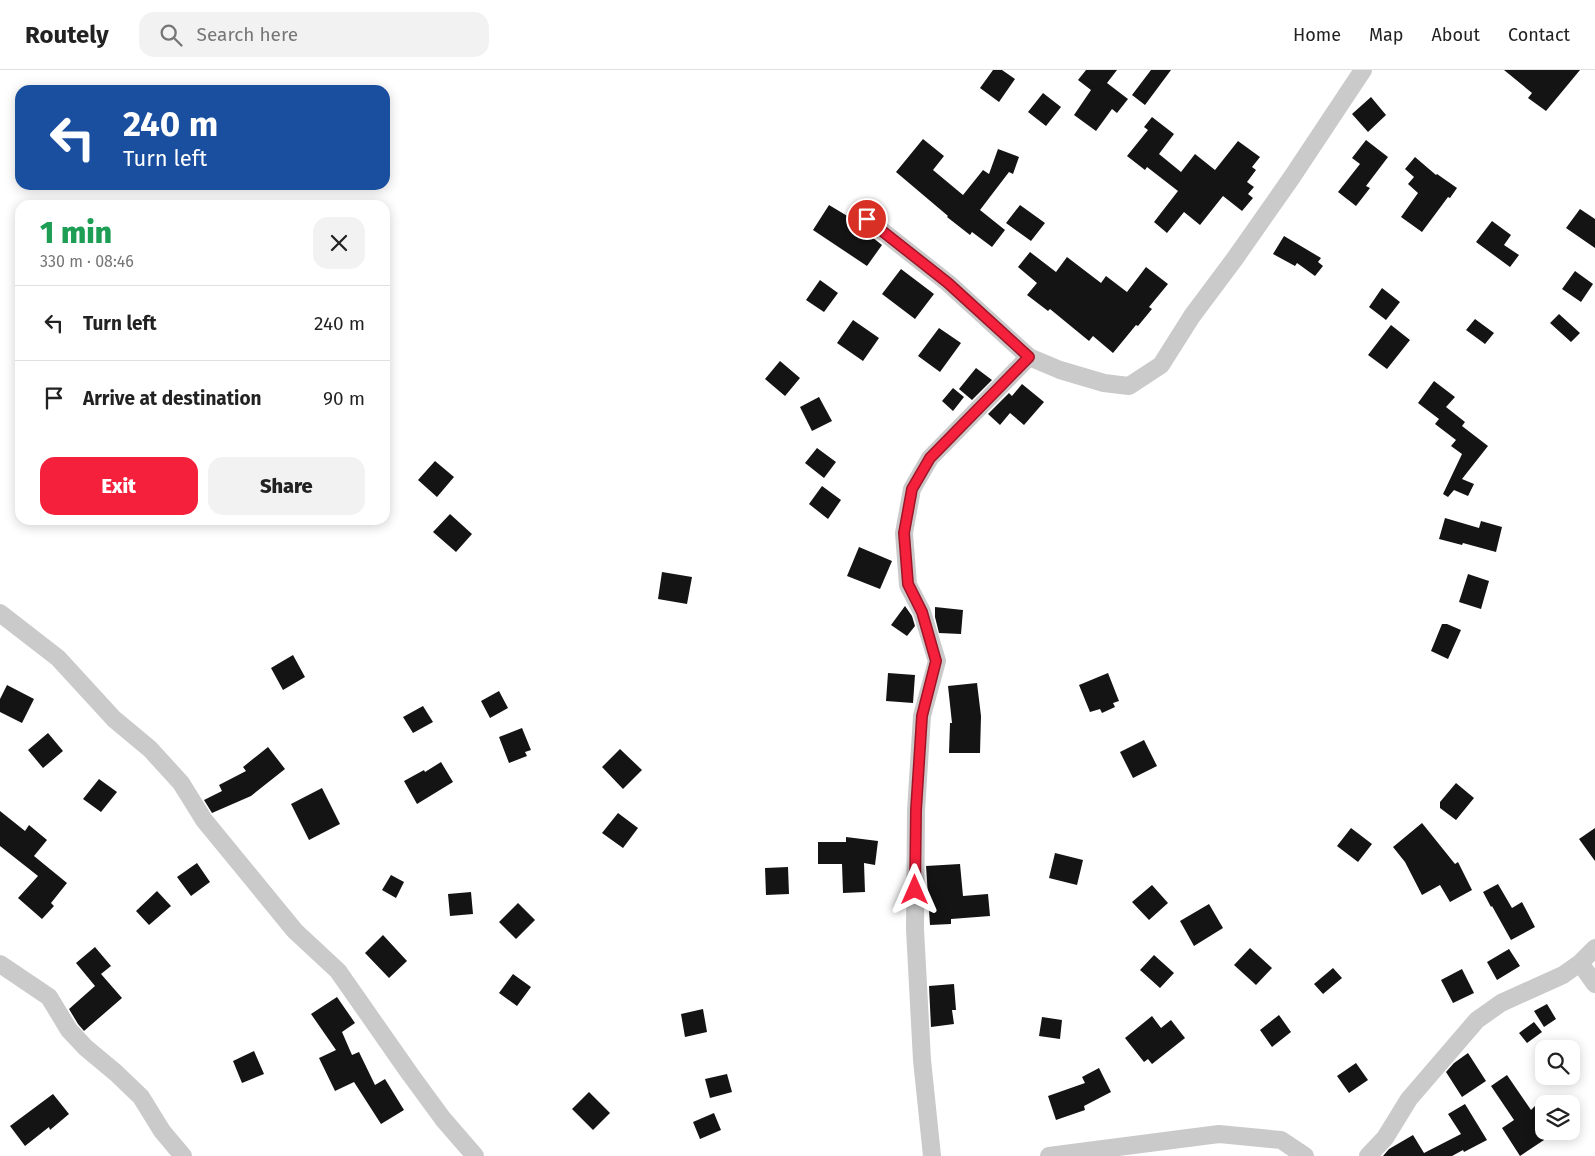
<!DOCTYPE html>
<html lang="en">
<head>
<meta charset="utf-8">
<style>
  body { margin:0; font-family:"Fira Sans",sans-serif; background:#f2f2f2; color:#222; height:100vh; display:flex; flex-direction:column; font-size:19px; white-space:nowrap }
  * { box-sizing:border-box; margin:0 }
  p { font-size:16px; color:#767676 }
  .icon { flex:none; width:28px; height:28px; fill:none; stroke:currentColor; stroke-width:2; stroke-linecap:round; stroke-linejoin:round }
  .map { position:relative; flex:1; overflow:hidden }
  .drawer { position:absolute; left:15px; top:130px; width:375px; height:325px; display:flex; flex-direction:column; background:#fff; border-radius:15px; box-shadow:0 2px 12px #0003 }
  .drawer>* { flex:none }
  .banner { position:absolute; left:15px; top:15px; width:375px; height:105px; border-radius:15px; box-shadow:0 2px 12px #0003; background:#1a4fa0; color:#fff; overflow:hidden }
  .controls { position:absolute; left:1535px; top:970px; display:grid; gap:10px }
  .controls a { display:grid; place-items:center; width:45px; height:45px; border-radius:10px; background:#fff; box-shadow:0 2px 12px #0003; font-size:25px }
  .pin { position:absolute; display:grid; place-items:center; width:42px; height:42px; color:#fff; margin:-21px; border:2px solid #fff; border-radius:50%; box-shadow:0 1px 5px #0007 }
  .me { position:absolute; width:55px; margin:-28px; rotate:0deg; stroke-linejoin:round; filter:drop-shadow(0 0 4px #0008) }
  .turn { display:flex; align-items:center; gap:18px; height:105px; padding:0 25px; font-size:22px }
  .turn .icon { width:65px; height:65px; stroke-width:2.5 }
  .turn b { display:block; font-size:35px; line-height:42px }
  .round { display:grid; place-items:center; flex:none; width:52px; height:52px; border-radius:15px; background:#f2f2f2 }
  .summary { display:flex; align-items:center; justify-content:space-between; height:85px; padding:0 25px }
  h1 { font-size:30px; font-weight:800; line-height:38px; color:#1e9e55 }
  .cta { display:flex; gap:10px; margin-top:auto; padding:10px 25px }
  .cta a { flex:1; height:58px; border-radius:15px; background:#f4203c; color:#fff; font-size:20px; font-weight:800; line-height:58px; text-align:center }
  .cta a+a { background:#f2f2f2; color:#222 }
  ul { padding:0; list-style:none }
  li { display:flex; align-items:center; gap:15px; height:75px; padding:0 25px; border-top:1px solid #e0e0e0 }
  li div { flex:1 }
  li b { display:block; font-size:19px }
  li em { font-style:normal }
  header { display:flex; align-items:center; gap:30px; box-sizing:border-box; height:70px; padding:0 25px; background:#fff; border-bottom:1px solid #e0e0e0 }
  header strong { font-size:24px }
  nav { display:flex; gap:28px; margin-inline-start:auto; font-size:18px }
  .search { width:350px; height:45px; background:#f2f2f2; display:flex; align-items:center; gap:12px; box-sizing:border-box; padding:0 18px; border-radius:15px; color:#767676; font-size:19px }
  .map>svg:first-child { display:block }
</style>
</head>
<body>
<header>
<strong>Routely</strong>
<div class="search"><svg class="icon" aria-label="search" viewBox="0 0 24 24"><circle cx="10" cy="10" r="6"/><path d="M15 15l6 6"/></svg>Search here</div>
<nav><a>Home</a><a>Map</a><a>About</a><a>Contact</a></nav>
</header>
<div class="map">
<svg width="1595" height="1086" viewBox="0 0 1595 1086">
  <rect width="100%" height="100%" fill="#fff"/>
  <path fill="#141414" d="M993 0H1002L1015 9 999 32 980 18Z
    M1086 0H1117L1107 13 1128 29 1117 43 1112 39 1096 61 1074 45 1091 20 1078 10Z
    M1151 0H1171L1145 35 1132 25Z
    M1504 0H1580L1546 41 1528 28 1532 23Z
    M1043 23 1061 37 1046 56 1028 42Z
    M1371 27 1386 45 1368 62 1352 44Z
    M1152 47 1174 64 1159 84 1181 102 1195 84 1215 100 1238 71 1260 87 1252 97 1256 100 1247 112 1254 117 1248 124 1253 128 1242 141 1223 126 1200 155 1184 142 1167 163 1154 152 1178 121 1147 97 1145 100 1127 86 1148 60 1144 57Z
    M923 69 944 86 933 100 963 125 983 100 989 104 998 79 1019 87 1013 104 1009 102 980 140 1005 160 992 177 972 162 970 165 947 147 948 146 896 102Z
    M1366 70 1388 87 1366 116 1370 118 1356 136 1338 122 1360 94 1352 88Z
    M1415 87 1436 105 1437 104 1457 118 1450 128 1448 127 1422 162 1401 147 1418 123 1408 114 1414 107 1405 99Z
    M829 135 854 150 853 152 882 175 867 196 813 160Z
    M1020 135 1045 153 1031 171 1006 153Z
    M1580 139 1595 149V178L1566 158Z
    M1492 151 1511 165 1504 175 1519 185 1510 197 1476 172Z
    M1284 166 1321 188 1318 192 1323 196 1315 206 1297 193 1295 196 1273 184Z
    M1030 182 1056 202 1067 187 1101 213 1106 206 1127 222 1146 197 1168 214 1149 237 1152 239 1138 256 1136 255 1113 283 1093 266 1089 271 1050 239 1048 241 1027 225 1037 213 1018 197Z
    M901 199 934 224 915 249 882 224Z
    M1575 201 1593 214 1581 232 1562 219Z
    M820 210 838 223 824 242 806 230Z
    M1382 218 1400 232 1386 250 1369 237Z
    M1559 244 1580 263 1571 272 1550 253Z
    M1475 249 1494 263 1485 274 1466 260Z
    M853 250 879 268 863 291 837 273Z
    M1391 255 1410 270 1387 299 1368 285Z
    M939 258 961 273 940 302 918 286Z
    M780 291 800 308 785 326 765 309Z
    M976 298 992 310 972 330 959 319Z
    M1434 311 1455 327 1446 337 1465 352 1462 356 1488 376 1462 409 1474 414 1468 426 1454 420 1448 427 1443 424 1462 384 1451 376 1456 370 1435 354 1439 349 1418 333Z
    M1022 314 1044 332 1024 355 1010 343 1000 355 988 344 1009 323 1012 326Z
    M953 318 964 327 953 341 942 331Z
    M819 327 832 351 812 361 800 337Z
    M817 378 836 392 824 408 805 393Z
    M435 391 454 407 437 427 418 410Z
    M822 416 841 430 828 449 809 434Z
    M450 444 472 464 456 482 433 462Z
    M1445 448 1479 458 1481 451 1502 457 1496 482 1463 473 1462 475 1439 469Z
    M859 477 892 491 880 519 847 506Z
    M662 502 692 507 687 534 658 529Z
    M1468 504 1489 511 1481 539 1459 532Z
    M905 536 912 546 915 556 907 566 891 555Z
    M935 537 963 540 961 564 939 563 935 547Z
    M1442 554H1447L1461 560 1448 589 1431 581Z
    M293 585 305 607 283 620 271 598Z
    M888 603 915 605 913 633 886 631Z
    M1108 603 1119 631 1113 633 1115 637 1102 643 1100 639 1090 642 1079 615Z
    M977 613 981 646 980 683H949L950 653H952L948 616Z
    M7 615 34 629 22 653 0 642V629Z
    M499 621 508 638 490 648 481 631Z
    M423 636 433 652 413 663 403 647Z
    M522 658 531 680 525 682 527 686 509 693 499 667Z
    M48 663 63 681 43 698 28 680Z
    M1144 670 1157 696 1133 708 1120 682Z
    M268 677 285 699 251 726 212 743 204 730 222 721 219 715 246 701 243 697Z
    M620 679 642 700 623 719 602 697Z
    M441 692 453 712 417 734 404 711 424 700 425 702Z
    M99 709 117 722 101 742 83 729Z
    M1456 713 1474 728 1456 750 1440 738V732Z
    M322 718 340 754 309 770 291 734Z
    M0 741 25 761 29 755 47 770 34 786 67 813 51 833 54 836 42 849 18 828 38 806 0 776Z
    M618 743 638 758 623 778 602 763Z
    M1422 753 1455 794 1458 792 1472 820 1450 832 1440 815 1422 825 1405 792 1393 777Z
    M1351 758 1372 774 1358 792 1337 776Z
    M1595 758V791L1579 769Z
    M846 767 878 771 875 795 864 793 865 822 843 823 842 794H818V772H846Z
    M1055 783 1083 790 1077 815 1049 808Z
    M197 793 210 812 191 826 177 807Z
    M960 794 963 826 988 824 990 846 951 849V854L930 855 926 796Z
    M788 797 789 824 766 825 765 798Z
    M391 805 404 812 396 828 382 820Z
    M1498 814 1512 838 1522 832 1535 857 1511 870 1492 836 1491 837 1483 822Z
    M1152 815 1168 833 1149 850 1132 832Z
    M157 821 171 836 149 855 136 841Z
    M471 822 473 844 450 846 448 824Z
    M518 833 535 850 516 869 499 852Z
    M1209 834 1223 858 1194 876 1180 851Z
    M383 865 407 891 389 908 365 883Z
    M95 877 111 896 101 904 122 928 84 961 78 954 69 939 95 916 76 893Z
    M1250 878 1272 898 1256 915 1234 895Z
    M1509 879 1520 896 1497 910 1487 892Z
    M1154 885 1174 903 1160 918 1140 900Z
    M1333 898 1342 908 1323 924 1314 914Z
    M1462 899 1474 923 1453 933 1441 910Z
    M513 904 531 917 517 936 499 923Z
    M954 914 956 940H952L954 954 931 957 929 916Z
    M337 927 355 953 342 962 352 985 359 982 375 1015 385 1009 404 1040 381 1054 354 1012 335 1021 319 988 336 980 311 944Z
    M1547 934 1556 949 1544 957 1534 941Z
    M703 939 707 962 685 967 681 944Z
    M1279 945 1291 962 1272 977 1260 960Z
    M1152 946 1161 958 1171 950 1185 968 1152 994 1148 989 1144 992 1125 968Z
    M1042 947 1062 950 1060 969 1039 966Z
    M1534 952 1542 962 1527 973 1519 963Z
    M254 981 264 1004 242 1013 233 991Z
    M1468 983 1486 1011 1462 1027 1446 1002 1454 993Z
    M1356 993 1368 1010 1349 1023 1337 1006Z
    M1099 998 1111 1022 1084 1036 1085 1040 1056 1050 1048 1026 1085 1013 1082 1007Z
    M727 1004 732 1022 710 1028 705 1009Z
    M1507 1005 1531 1040 1535 1036 1544 1049V1070L1520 1086 1502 1058 1514 1050 1491 1016Z
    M589 1022 610 1043 593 1060 572 1039Z
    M53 1024 69 1044 50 1060 49 1057 25 1076 10 1056Z
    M1465 1034 1487 1070 1464 1082 1463 1080 1452 1086H1383L1389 1079 1413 1065 1424 1083 1461 1064 1448 1044Z
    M714 1043 721 1060 700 1069 693 1052Z"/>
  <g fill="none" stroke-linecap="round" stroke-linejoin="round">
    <path stroke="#cacaca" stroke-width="18" d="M867 149 948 213 1029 287 1060 300 1104 313 1129 316 1161 295 1192 246 1236 187 1292 107 1363 0
      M0 543 58 588 114 649 150 679 181 713 204 750 295 861 338 901 410 1004 443 1049 475 1086
      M1580 893 1595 914
      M0 894 49 927 69 960 86 978 116 1003 141 1027 162 1061 183 1086
      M932 1086 922 990 915 859 916 741 922 646 937 591 922 542 908 515 904 463 912 419 930 388 1029 287
      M1049 1086 1219 1064 1281 1070 1305 1086
      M1368 1086 1385 1068 1409 1029 1477 950 1501 933 1563 905 1580 893 1595 878"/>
  </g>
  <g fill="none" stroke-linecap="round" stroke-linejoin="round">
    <defs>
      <path id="route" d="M867 149 948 213 1029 287 930 388 912 419 904 463 908 514 922 542 936 591 922 646 916 740 915 820"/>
    </defs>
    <use href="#route" stroke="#9f1527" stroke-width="12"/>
    <use href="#route" stroke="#f4203c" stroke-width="9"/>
  </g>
</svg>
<div class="controls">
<a><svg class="icon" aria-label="search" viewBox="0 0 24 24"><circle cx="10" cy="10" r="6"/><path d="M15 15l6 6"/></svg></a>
<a><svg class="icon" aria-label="layers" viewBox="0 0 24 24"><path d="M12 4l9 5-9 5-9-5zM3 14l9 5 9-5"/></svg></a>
</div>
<div class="pin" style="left:867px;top:149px;background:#d93025"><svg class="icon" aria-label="arrive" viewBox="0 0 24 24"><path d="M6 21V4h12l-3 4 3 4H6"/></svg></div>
<svg class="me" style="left:915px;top:820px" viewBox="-20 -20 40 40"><path d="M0-17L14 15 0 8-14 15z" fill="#f4203c" stroke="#fff" stroke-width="4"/></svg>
<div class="banner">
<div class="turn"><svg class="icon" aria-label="left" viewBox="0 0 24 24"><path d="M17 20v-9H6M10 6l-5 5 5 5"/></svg><div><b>240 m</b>Turn left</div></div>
</div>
<section class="drawer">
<div class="summary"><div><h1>1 min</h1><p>330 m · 08:46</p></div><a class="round"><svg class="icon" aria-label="close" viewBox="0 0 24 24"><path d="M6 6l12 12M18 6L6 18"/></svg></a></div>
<ul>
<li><svg class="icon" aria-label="left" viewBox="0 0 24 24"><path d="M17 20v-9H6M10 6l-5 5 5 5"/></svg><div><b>Turn left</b></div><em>240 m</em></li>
<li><svg class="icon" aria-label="arrive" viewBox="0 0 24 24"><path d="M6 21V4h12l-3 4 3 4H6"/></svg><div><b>Arrive at destination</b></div><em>90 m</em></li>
</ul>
<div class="cta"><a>Exit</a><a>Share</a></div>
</section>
</div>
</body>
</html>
